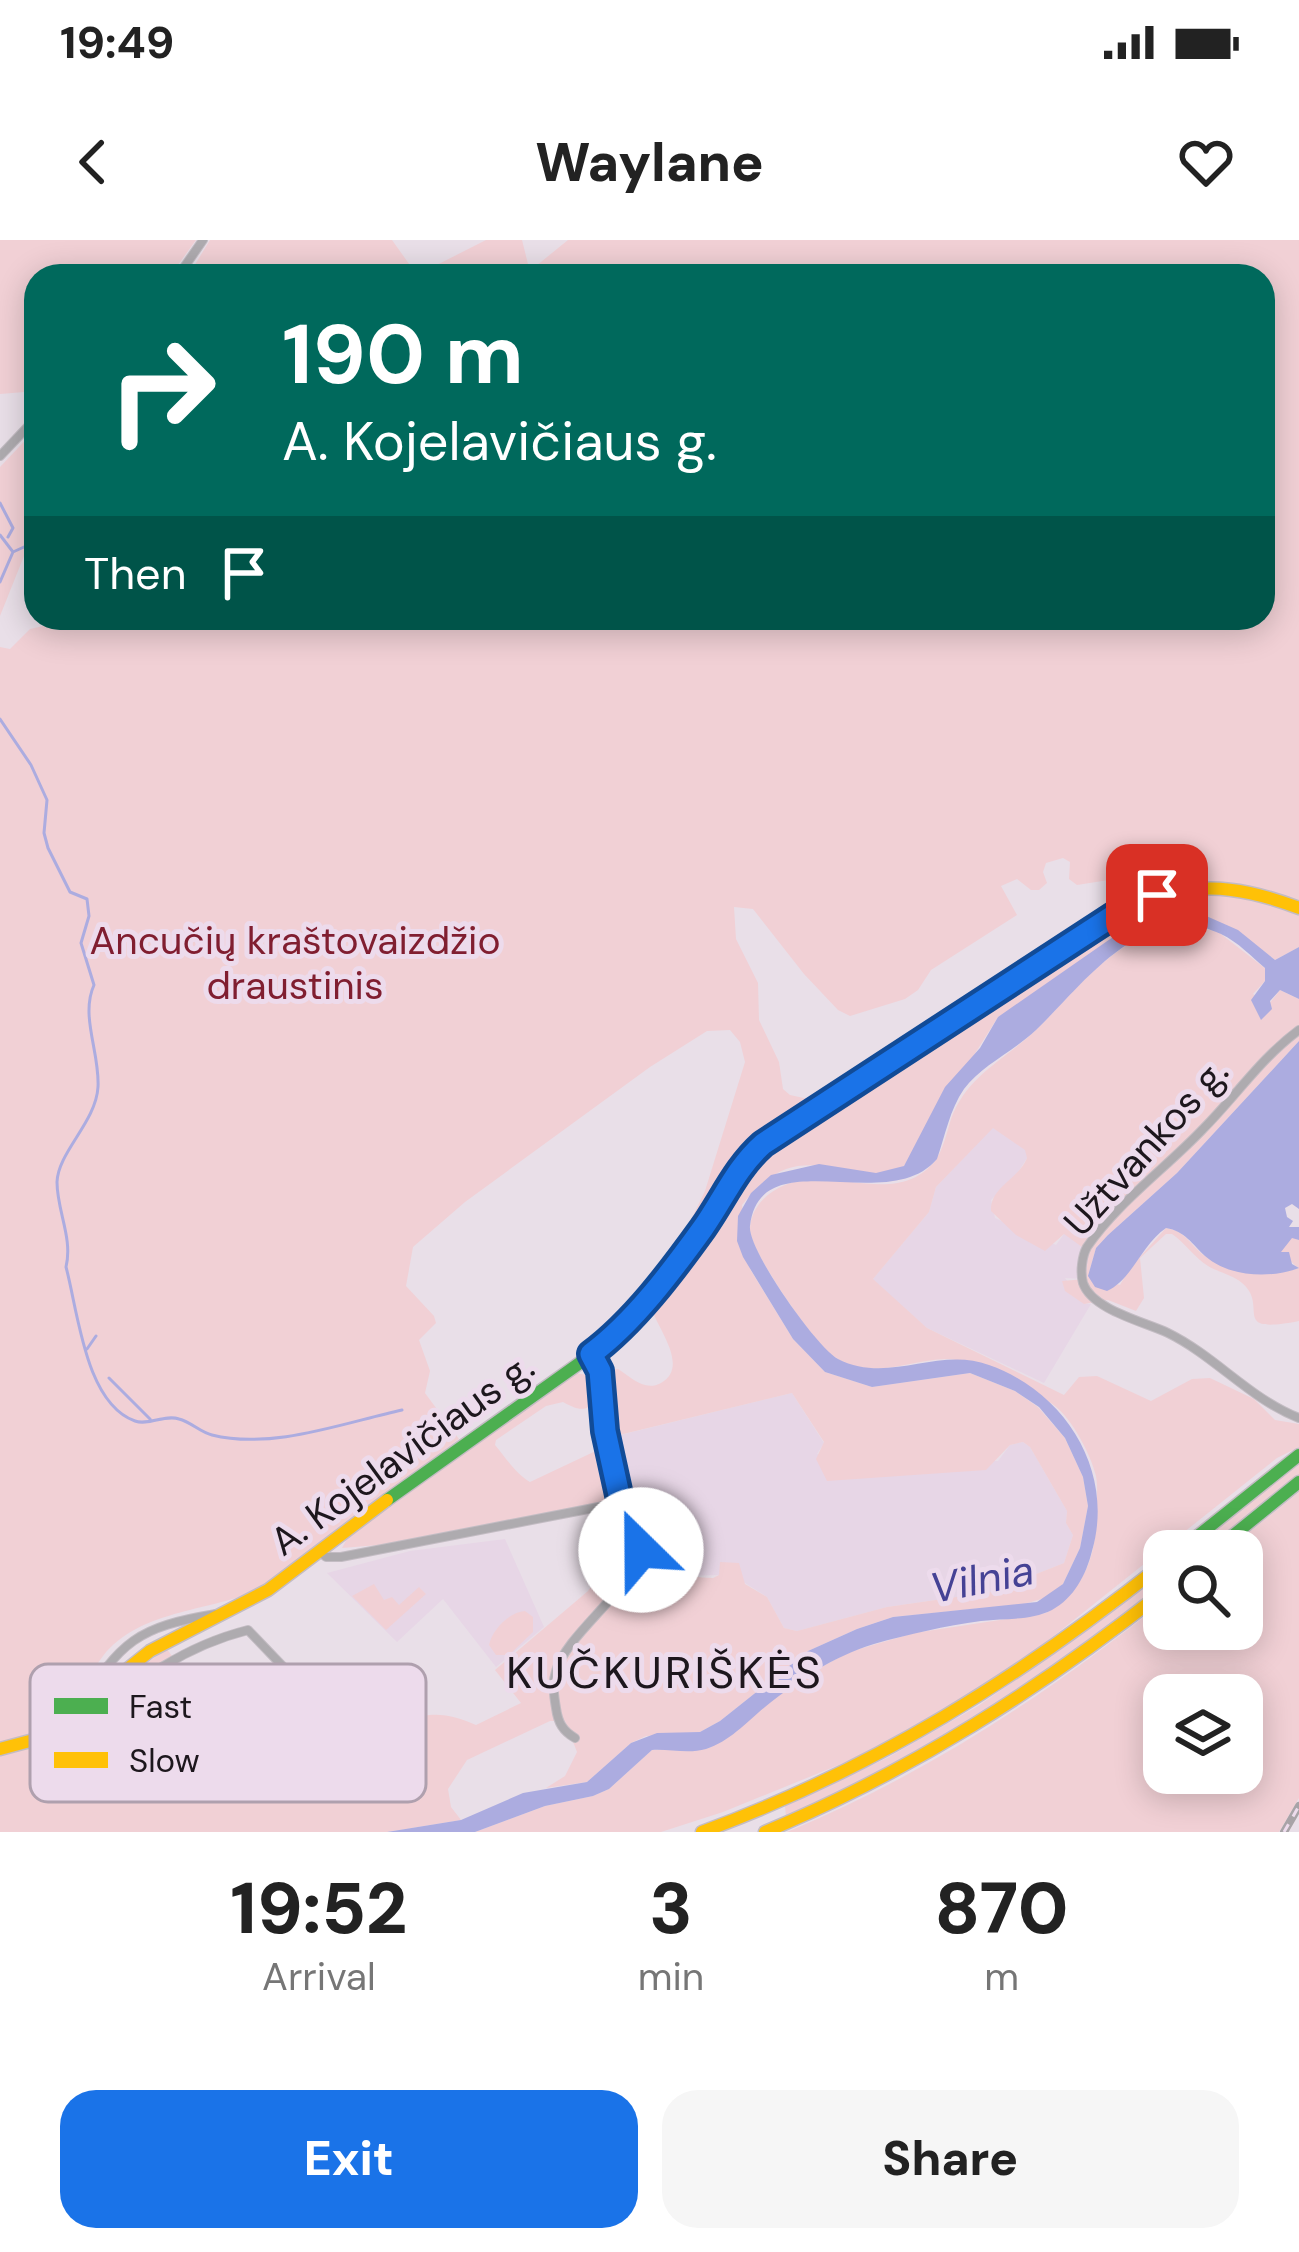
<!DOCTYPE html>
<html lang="en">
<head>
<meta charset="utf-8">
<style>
  body { margin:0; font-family:"DM Sans",sans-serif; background:#f6f6f6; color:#222; height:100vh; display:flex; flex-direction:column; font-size:45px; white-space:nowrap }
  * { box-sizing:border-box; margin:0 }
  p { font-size:39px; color:#767676 }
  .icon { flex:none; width:66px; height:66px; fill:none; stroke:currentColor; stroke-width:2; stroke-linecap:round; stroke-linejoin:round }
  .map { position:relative; height:1592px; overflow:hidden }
  .side { display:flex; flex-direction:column; background:#fff; flex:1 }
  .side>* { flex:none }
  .guide { position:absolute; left:24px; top:24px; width:1251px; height:366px; border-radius:36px; box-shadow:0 6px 30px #0003; background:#00695c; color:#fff; overflow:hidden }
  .controls { position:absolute; left:1143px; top:1290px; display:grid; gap:24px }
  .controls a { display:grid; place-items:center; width:120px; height:120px; border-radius:24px; background:#fff; box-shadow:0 6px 30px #0003; font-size:60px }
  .pin { position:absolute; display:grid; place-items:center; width:102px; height:102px; color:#fff; margin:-51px; border-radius:24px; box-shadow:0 6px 18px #0006 }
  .me { position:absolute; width:132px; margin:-66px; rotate:337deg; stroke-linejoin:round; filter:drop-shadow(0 0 9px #0008) }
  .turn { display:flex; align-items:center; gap:42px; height:252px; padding:0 60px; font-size:54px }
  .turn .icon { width:156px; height:156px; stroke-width:2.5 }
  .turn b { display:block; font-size:84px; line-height:102px }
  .then { display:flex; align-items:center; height:114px; padding:0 60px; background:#0003; gap:24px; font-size:45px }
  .eta { display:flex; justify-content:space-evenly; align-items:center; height:204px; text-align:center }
  .eta b { font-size:72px; font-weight:800; line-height:84px }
  .cta { display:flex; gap:24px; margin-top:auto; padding:24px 60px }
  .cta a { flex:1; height:138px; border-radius:36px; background:#1a73e8; color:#fff; font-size:48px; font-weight:800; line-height:138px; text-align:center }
  .cta a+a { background:#f6f6f6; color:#222 }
  .status { display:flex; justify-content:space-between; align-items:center; height:84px; padding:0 60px; background:#fff; direction:ltr }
  .status svg { height:33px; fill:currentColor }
  header { display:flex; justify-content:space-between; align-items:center; height:156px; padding:0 60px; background:#fff; font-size:54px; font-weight:800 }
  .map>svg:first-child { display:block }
</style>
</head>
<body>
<div class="status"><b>19:49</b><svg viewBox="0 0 49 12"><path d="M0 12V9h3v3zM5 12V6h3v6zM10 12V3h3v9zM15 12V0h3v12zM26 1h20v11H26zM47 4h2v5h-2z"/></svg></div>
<header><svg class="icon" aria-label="back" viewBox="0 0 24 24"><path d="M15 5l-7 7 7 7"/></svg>Waylane<svg class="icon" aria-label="heart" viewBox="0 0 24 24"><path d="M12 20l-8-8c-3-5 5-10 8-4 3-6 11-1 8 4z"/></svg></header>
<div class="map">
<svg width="1299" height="1592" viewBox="0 0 1299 1592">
  <rect width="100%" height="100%" fill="#e9dfe8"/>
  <path fill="#e7d6e6" d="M993 887 1026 910 1027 918 1015 937 991 960 995 978 1056 1005 1064 994H1069L1090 1012 1086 1039 1065 1038 1084 1064H1091L1044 1143 927 1088 872 1040 929 972 936 947Z
    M792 1153 824 1203 817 1214 998 1221 1010 1205 1023 1202 1030 1207 1067 1271 1066 1283 1073 1295 1064 1323 991 1352 887 1367 797 1391 784 1388 767 1357 745 1343 719 1335 674 1336 665 1331 655 1317 649 1268 601 1274 611 1251 604 1199Z
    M505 1299 544 1387 496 1427 443 1359 397 1402 327 1333 410 1311Z"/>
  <path fill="#f1d0d5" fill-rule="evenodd" d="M0 0H196L170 36H36V151L0 154Z
    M210 0H392L417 35 486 0H522L528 24 536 26 568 0H1299V707L1275 720C1242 693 1216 673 1172 676L998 777 904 926C851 956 803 885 742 965L750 1029 793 1099 825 1132 872 1147 970 1133 1015 1151 1038 1167 1065 1198 1083 1237 1088 1266 1080 1308 1063 1344 1048 1357 1024 1364 893 1377 857 1389 808 1411 720 1481 700 1492 646 1496 631 1503 587 1542 546 1548 565 1536 577 1512 565 1481H550L467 1520 448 1549 451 1567 461 1580 387 1592H0V407L10 409 30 389 79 378H1263V36H188ZM1063 618 1070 622 1069 639 1077 645 1153 633 1161 638 1169 656 1121 676 815 875 763 915 696 1012 650 1064C655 1086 691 1126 661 1143 644 1152 631 1137 618 1129L612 1130 607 1143 611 1197 792 1153 824 1202 816 1219 827 1241 986 1230 1010 1205 1023 1202 1030 1207 1067 1271 1066 1283 1073 1295 1064 1323 991 1352 887 1367 797 1391 784 1388 767 1357 745 1344 739 1323 720 1322 719 1335 713 1338C649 1335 656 1326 649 1268L601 1274 604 1328 588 1351 495 1430 521 1463 476 1485C448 1472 412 1466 393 1500 381 1521 398 1553 354 1551 334 1551 321 1536 303 1530 256 1496 200 1458 167 1409L120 1441 82 1479 75 1466C84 1450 92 1430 103 1416 140 1369 210 1372 260 1349L459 1199 425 1153 430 1131 419 1100 436 1083 434 1076 406 1046 413 1007 465 962 650 827 707 791 730 790 740 802 745 822 705 951 685 992 688 998 734 923 751 903 813 860 790 855 783 849 779 822 759 780 758 743 736 699 734 667 753 669 804 734 838 770 850 776 905 759 918 750 931 730 1017 675 1001 646 1017 639 1031 650H1039L1047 643 1043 632 1046 623Z
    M36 189V302L26 311 0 376V227Z
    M1181 686 1217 691 1266 729 1265 741 1253 754 1269 764 1280 750 1299 759V801L1177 933 1108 995 1096 1008 1088 1036 1120 1045 1130 1028 1166 988C1186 991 1190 1005 1205 1016 1227 1032 1272 1039 1298 1028L1281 1012 1282 1006 1292 997 1299 1000V1081C1228 1095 1270 1066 1242 1043 1233 1035 1218 1032 1208 1026 1194 1017 1185 1003 1172 994H1166L1140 1018 1144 1058 1136 1071 1108 1060 1084 1064 1065 1051 1062 1041 1085 1039 1089 1012 1064 994 1045 1011 1016 995 991 971C990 947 1018 940 1027 918L1025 910 993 888 936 947 929 972 873 1039 927 1088 1064 1155 1079 1137 1097 1136 1151 1161 1192 1139 1210 1138 1254 1159 1275 1180 1299 1184V1207L1277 1218 1035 1411 962 1460 851 1520 723 1572 661 1592H475L545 1566 593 1556 609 1549 652 1510 710 1508 798 1440 849 1412 914 1393 1046 1373C1076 1356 1094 1325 1095 1291 1095 1274 1099 1253 1096 1236 1091 1215 1072 1179 1055 1166 1040 1154 1015 1147 997 1139 983 1133 963 1119 947 1119 906 1120 872 1142 833 1116 815 1104 749 1010 750 989 751 957 786 939 815 939 856 938 903 960 935 921 943 910 947 892 951 879 967 835 1005 820 1037 789 1080 747 1117 693 1181 686Z
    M576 1133 592 1136 596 1162C584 1173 576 1169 563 1162L546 1166 496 1200 495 1205C505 1217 517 1235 530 1242L602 1208 611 1251 606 1261 378 1305 342 1308 348 1297Z
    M1299 1220V1238L1208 1311H1186Z
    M1299 1252V1558L1279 1592H787C925 1535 1048 1454 1164 1361V1389H1242V1311H1226ZM1242 1455V1533H1164V1455Z
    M1164 1329V1346L1012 1460 875 1539 786 1577 785 1566 887 1518 978 1466 1090 1388Z
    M374 1344 384 1360 392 1357 399 1365 419 1347 426 1354 386 1390 352 1356Z
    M525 1371 533 1377V1392L509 1415H496L489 1405C492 1390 509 1372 525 1371Z"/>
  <path fill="#acace0" d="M1204 675 1238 690 1275 720 1299 707V759L1280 750 1270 761 1272 769 1261 780 1251 760 1265 741V728C1252 717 1238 702 1221 694 1144 657 1083 745 1036 790 1014 811 982 825 964 849 950 869 945 896 937 919 888 977 760 899 750 986 747 1009 817 1108 838 1119 889 1145 938 1106 989 1125 1066 1152 1115 1232 1092 1311 1086 1335 1074 1358 1052 1370 1030 1381 1005 1378 981 1381 945 1386 909 1394 874 1404 832 1417 800 1439 765 1467 747 1482 729 1502 706 1509 689 1514 670 1509 652 1510L609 1549 593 1556 545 1566 475 1592H387L461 1580 523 1553 587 1542 631 1503 657 1493 700 1492 720 1481 808 1411 857 1389 893 1377 1037 1362 1063 1344 1080 1308 1088 1266 1083 1237 1065 1198 1039 1167 1015 1151 970 1133 872 1147 825 1132 793 1099 743 1017 737 1001 738 976 751 953 771 935 819 924 876 933 904 926 945 847 980 808 998 777 1126 688 1146 680Z
    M1299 801V969L1292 964 1285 968 1287 977 1293 981 1289 987H1299V1000L1292 998 1281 1012H1289L1292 1024 1299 1028C1270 1039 1229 1037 1205 1016 1192 1004 1185 991 1166 988 1142 1004 1132 1040 1107 1051L1095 1047 1088 1036 1096 1008 1108 995 1177 933Z"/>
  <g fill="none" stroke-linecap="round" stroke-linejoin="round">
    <path stroke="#acace0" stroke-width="3" d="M0 263 13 288 8 297
      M0 295 13 312 0 342
      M13 312 24 307 31 309
      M0 479 31 525 47 560 44 593 48 608 70 652 87 659 89 676 81 703 94 745C80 776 100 813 98 847 96 882 58 912 57 942 57 971 73 998 66 1027 78 1071 85 1163 135 1181 148 1186 165 1174 179 1179 191 1182 200 1192 212 1195 272 1210 343 1183 402 1170
      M87 1109 96 1096
      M109 1138 150 1179"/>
    <defs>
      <path id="street" d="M178 36 203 0
        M0 216 36 178
        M1299 790C1261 818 1236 856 1203 889 1166 928 1118 962 1087 1007 1082 1016 1080 1032 1083 1043 1092 1070 1145 1082 1168 1093 1215 1116 1250 1159 1299 1178
        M591 1115 600 1131 605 1191 621 1264
        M320 1312 326 1317H341L614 1264 629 1265C679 1325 572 1379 556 1431 552 1443 554 1456 556 1468 558 1483 563 1491 575 1498
        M216 1374C137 1387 121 1401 79 1468L90 1483C137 1440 185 1406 248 1390L358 1505"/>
      <path id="fast" d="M387 1260 591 1115 624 1084 693 1000 740 927 763 904 1056 715
        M1179 1311 1299 1215
        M1214 1311 1299 1242"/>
      <path id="slow" d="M1056 715C1147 657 1189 626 1299 668
        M0 1509 41 1498 150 1411 268 1350 387 1260
        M702 1592C876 1528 1019 1438 1164 1323
        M765 1592C911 1531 1040 1449 1164 1351"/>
    </defs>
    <use href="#street" stroke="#c3bcc3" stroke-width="10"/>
    <use href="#fast" stroke="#c3bcc3" stroke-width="15"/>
    <use href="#slow" stroke="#c3bcc3" stroke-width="15"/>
    <use href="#street" stroke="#aeabaf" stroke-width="8"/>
    <use href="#fast" stroke="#4caf50" stroke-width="12"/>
    <use href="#slow" stroke="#ffc107" stroke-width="12"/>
    <defs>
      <path id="rail" d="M1284 1592 1299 1566"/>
    </defs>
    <use href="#rail" stroke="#a8a3a7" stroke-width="8"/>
    <use href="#rail" stroke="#eddbec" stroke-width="3" stroke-dasharray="9" stroke-linecap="butt"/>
  </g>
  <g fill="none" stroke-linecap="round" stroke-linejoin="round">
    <defs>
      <path id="route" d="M641 1310 642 1290 629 1265 621 1264 605 1191 600 1131 591 1114C634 1082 672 1031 703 988 724 958 736 928 763 904L1116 674 1157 655"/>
    </defs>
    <use href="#route" stroke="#114b97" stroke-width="30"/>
    <use href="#route" stroke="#1a73e8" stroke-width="21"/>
  </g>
  <g text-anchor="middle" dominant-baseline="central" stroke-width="10" stroke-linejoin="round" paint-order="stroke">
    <g font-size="39" fill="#801e30" stroke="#eddbec">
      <text x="295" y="700">Ancučių kraštovaizdžio<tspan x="295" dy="45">draustinis</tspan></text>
    </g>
    <g font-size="39" fill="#1d171d" stroke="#eddbec">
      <text transform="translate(1146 907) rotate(-48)">Užtvankos g.</text>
      <text transform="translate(402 1214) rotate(-36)">A. Kojelavičiaus g.</text>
    </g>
    <g font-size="42" font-style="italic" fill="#454295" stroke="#eddbec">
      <text transform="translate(982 1339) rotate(-11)">Vilnia</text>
    </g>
    <g font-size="45" letter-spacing="3" fill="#1d171d" stroke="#eddbec">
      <text x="665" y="1432">KUČKURIŠKĖS</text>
    </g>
  </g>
  <rect x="30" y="1424" width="396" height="138" rx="18" fill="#eddbec" stroke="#afa0ae" stroke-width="3"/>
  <rect x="54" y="1458" width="54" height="16" fill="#4caf50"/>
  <rect x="54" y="1512" width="54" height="16" fill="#ffc107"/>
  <g font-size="33" fill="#1d171d">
    <text x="129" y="1478">Fast</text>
    <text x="129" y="1532">Slow</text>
  </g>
</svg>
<div class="controls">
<a><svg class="icon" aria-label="search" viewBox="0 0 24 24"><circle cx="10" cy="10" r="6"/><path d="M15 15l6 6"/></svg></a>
<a><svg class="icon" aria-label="layers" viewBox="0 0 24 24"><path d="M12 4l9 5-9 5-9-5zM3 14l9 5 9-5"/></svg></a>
</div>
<div class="pin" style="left:1157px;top:655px;background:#d93025"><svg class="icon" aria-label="arrive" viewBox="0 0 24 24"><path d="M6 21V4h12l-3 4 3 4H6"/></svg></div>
<svg class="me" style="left:641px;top:1310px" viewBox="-20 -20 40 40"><circle r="19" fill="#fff"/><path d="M0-13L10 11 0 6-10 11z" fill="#1a73e8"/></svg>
<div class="guide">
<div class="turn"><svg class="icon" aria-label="right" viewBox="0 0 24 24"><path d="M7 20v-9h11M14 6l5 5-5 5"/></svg><div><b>190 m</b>A. Kojelavičiaus g.</div></div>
<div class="then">Then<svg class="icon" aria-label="arrive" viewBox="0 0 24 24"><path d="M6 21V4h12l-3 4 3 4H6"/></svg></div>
</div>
</div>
<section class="side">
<div class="eta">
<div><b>19:52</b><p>Arrival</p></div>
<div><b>3</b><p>min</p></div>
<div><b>870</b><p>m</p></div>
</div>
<div class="cta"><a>Exit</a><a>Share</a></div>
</section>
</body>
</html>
